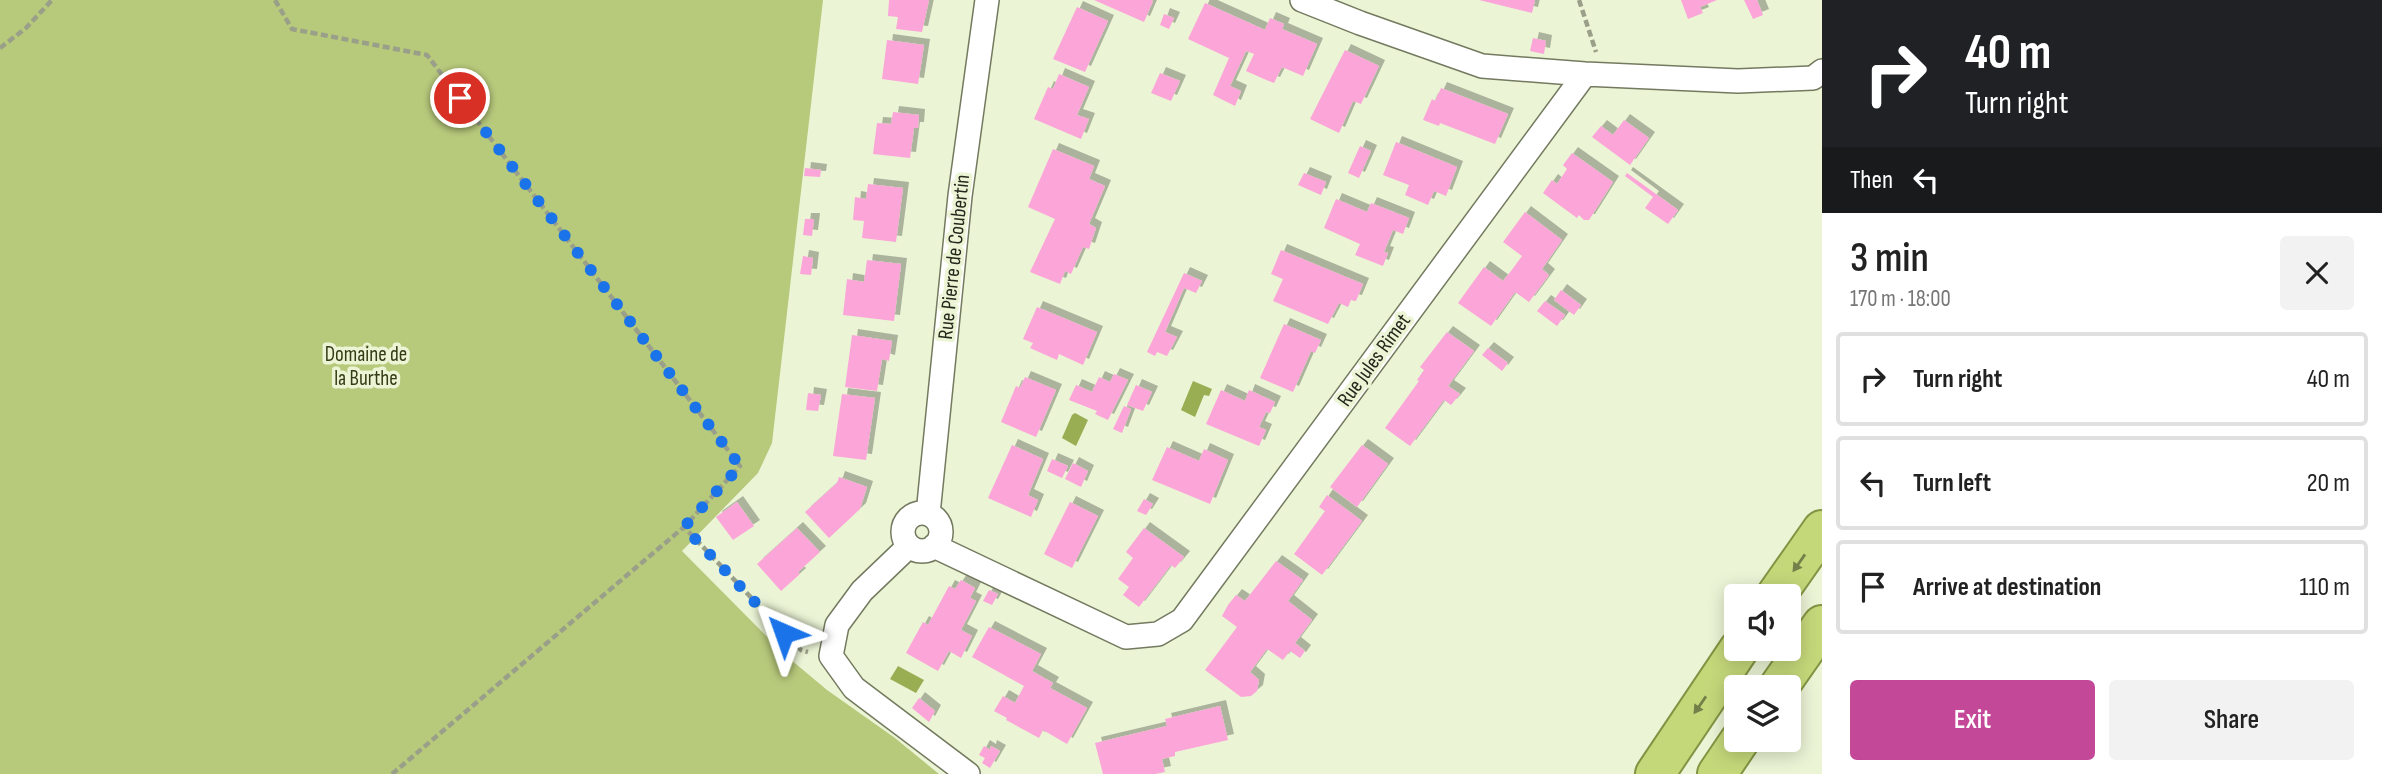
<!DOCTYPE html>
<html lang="en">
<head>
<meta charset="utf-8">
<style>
  body { margin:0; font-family:"Sofia Sans Condensed",sans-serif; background:#f2f2f2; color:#222; height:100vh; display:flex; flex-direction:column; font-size:26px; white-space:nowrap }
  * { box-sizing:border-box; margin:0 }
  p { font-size:23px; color:#767676 }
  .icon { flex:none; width:38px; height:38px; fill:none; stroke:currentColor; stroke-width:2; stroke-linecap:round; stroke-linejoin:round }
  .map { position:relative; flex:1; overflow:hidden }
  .side { display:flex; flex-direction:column; background:#fff; width:560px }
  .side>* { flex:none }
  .hud { background:#202124; color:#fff; overflow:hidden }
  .controls { position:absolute; left:1724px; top:584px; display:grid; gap:14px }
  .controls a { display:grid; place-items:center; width:77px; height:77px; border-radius:7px; background:#fff; box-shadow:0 4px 18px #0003; font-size:35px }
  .pin { position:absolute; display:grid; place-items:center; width:60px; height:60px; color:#fff; margin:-30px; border:4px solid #fff; border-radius:50%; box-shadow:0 2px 7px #0007 }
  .me { position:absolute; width:77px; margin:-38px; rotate:317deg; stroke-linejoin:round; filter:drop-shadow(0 0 5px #0008) }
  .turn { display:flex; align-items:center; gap:24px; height:147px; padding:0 28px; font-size:32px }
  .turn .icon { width:91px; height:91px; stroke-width:2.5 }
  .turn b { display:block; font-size:49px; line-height:60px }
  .then { display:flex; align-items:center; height:66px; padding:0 28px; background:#0003; gap:14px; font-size:26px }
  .round { display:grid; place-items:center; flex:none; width:74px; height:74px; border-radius:7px; background:#f2f2f2 }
  .summary { display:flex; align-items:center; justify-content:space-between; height:119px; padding:0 28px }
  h1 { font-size:42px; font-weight:600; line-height:52px }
  .primary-button { display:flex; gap:14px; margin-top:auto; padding:14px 28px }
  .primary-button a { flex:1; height:80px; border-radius:7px; background:#c44898; color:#fff; font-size:28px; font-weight:600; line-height:80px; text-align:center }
  .primary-button a+a { background:#f2f2f2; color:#222 }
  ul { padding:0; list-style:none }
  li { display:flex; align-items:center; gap:21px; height:94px; margin:0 14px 10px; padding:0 14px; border:4px solid #e0e0e0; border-radius:7px }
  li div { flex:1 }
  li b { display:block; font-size:26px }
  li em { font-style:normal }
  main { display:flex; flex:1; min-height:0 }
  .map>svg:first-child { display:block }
</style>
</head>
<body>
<main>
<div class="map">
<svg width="1822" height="774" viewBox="0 0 1822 774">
  <defs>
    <filter id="shadow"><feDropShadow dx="6" dy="-6" stdDeviation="0" flood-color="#0004"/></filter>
  </defs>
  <rect width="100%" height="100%" fill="#ebf4d5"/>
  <path fill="#b7c97b" d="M0 0H823L772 443 758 473 682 551 784 654 827 690 895 738 939 774H0Z"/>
  <path fill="#99ae52" d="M1193 381 1212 389 1209 396 1204 395 1195 417 1181 410Z
    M1075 413 1088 420 1076 446 1062 438 1072 415Z
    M898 666 924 680 916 693 890 679Z"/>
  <path fill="#fca5d8" filter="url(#shadow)" d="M889 0H929L922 32 896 29 898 17 888 16Z
    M1094 0H1151L1153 1 1144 22Z
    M1479 0H1535L1532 13Z
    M1681 0H1717L1700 7 1703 13 1688 19Z
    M1744 0H1757L1763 15 1753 19Z
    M1205 3 1265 30 1270 18 1284 24 1282 29 1317 44 1303 76 1282 67 1274 83 1264 79 1246 71 1254 54 1246 51 1230 86 1241 91 1235 106 1213 95 1229 58 1188 39Z
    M1077 7 1108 21 1085 72 1053 59Z
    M1164 14 1174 18 1169 29 1160 25Z
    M1533 38 1546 41 1544 54 1530 51Z
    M887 40 924 45 918 84 882 79Z
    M1345 50 1379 66 1361 104 1353 101 1339 133 1310 119Z
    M1160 73 1180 81 1171 101 1151 93Z
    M1059 74 1089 87 1077 115 1089 119 1081 139 1034 119 1048 87 1053 89Z
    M1441 88 1508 114 1495 144 1440 123 1439 126 1423 120 1432 99 1435 101Z
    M893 112 919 115 918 128H914L910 158 873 154 877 123 891 124Z
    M1624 120 1649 138 1630 165 1592 137 1601 126 1613 135Z
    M1396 142 1457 167 1446 196 1434 191 1428 205 1405 195 1409 185 1383 175Z
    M1360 146 1371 151 1359 178 1348 173Z
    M1053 149 1094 166 1089 179 1105 186 1089 224 1096 228 1089 249 1083 247 1071 274 1065 271 1060 284 1030 272 1055 219 1028 207Z
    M1572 153 1613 182 1589 220H1584L1579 215 1577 218 1543 193 1552 180 1557 184 1567 169 1563 165Z
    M805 168 821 170 820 177 804 176Z
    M1304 173 1326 182 1321 195 1298 185Z
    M1627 173 1678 210 1668 224 1645 208 1653 197 1625 176Z
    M868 184 903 188 896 242 862 238 864 221 853 220 855 197 866 199Z
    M1336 199 1367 212 1371 203 1409 218 1403 234 1393 230 1384 252 1388 253 1383 266 1355 255 1360 244 1324 228Z
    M1525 212 1562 240 1542 269 1549 275 1529 302 1515 292 1491 326 1458 303 1484 267 1503 281 1511 271 1522 256 1503 242Z
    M805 219H814L812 236 803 235Z
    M1281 250 1363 284 1356 301 1351 300 1348 307 1339 303 1328 324 1273 301 1283 279 1271 274Z
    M803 256 813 258 811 275 800 274Z
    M867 260 901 264 894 321 843 315 847 279 864 282Z
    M1184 273 1202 281 1196 293 1184 288 1165 332 1177 337 1167 356 1157 352 1155 356 1147 352Z
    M1561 290 1581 305 1574 315 1554 300Z
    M1545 301 1565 315 1557 326 1537 311Z
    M1037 307 1097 332 1083 365 1059 354 1057 360 1030 348 1033 343 1023 339Z
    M1284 324 1321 340 1315 353 1311 351 1293 392 1260 378Z
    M1447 332 1474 351 1448 386 1460 394 1451 405 1444 400 1410 446 1385 428 1419 381 1417 380 1424 370 1420 367Z
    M852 335 892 341 889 361 882 359 877 391 845 387Z
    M1488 348 1508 363 1502 371 1482 355Z
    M1114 374 1128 380 1108 420 1095 414 1097 411 1069 400 1076 385 1092 392 1099 377 1110 382Z
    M1025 377 1056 390 1036 437 1001 422 1016 386 1020 388Z
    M1136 385 1152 392 1143 411 1127 405Z
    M1221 390 1245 401 1249 390 1275 402 1270 413 1266 412 1259 427 1266 430 1259 446 1206 424Z
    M808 393 821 395 818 411 806 410Z
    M842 394 875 398 866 460 833 456Z
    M1124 406 1131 409 1122 433 1113 429Z
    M1012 445 1043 459 1028 495 1038 500 1031 517 988 498Z
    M1362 445 1388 464 1357 507 1330 487Z
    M1167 447 1199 461 1204 449 1228 460 1210 504 1152 480Z
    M1052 459 1068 466 1062 478 1047 471Z
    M1073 463 1088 471 1081 487 1065 479Z
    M839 477 867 487 860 509 829 538 805 512 837 483Z
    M1327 495 1362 521 1322 575 1294 554 1325 511 1319 507Z
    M1144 499 1153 504 1146 515 1137 511Z
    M737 502 754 526 733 540 716 517Z
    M1070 502 1098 516 1072 568 1044 554Z
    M797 528 820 552 798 572 800 574 781 591 757 564Z
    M1144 528 1184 557 1175 568 1171 565 1139 607 1123 595 1129 587 1118 579 1133 558 1126 552Z
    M1276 561 1303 580 1288 601 1312 620 1295 643 1305 651 1300 658 1290 651 1283 660 1267 649 1250 672 1259 680 1257 691 1251 696 1241 697 1205 670 1237 627 1222 616 1228 605 1236 595 1245 601Z
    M961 580 975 588 970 598 976 601 961 630 972 636 961 658 949 651 938 671 906 653 923 622 928 625 949 586 955 589Z
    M989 590 998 594 992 605 983 601Z
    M989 627 1041 654 1032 671 1053 683 1050 688 1087 708 1067 744 1043 730 1039 738 1006 720 1007 718 994 711 1003 696 1015 703 1024 686 972 657Z
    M919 698 935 711 929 722 912 708Z
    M1220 706 1228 740 1175 752V756L1162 759 1165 772 1155 774H1103L1095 743 1167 726 1165 719Z
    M984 746 990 750 991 746 1000 751 990 768 982 763 985 758 979 755Z"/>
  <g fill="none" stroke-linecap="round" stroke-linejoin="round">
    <defs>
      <path id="minor" d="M1302 0 1360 23 1482 66 1585 74 1738 81 1813 78 1822 71
        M903 532a19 19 0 1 1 38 0a19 19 0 1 1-38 0Z
        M928 514 960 196 987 0
        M909 546 862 591 837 625 831 656 854 688 968 774
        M934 546 1126 637 1158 634 1182 620 1585 74"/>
      <path id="trunk" d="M1775 597 1822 530
        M1778 688 1822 625
        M1655 774 1739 649
        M1717 774 1740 740"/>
    </defs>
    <use href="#minor" stroke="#737a5f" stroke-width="26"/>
    <use href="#trunk" stroke="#829443" stroke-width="42"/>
    <path stroke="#999f88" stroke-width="4.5" stroke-dasharray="7 3.5" stroke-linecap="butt" d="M275 0 292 29 427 55 740 466 684 527 801 650 808 652
      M1579 0 1596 52
      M0 48 26 28 52 0
      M392 774 684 527"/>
    <use href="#minor" stroke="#fff" stroke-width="23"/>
    <use href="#trunk" stroke="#c4d87a" stroke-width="38"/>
  </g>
  <defs><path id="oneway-solid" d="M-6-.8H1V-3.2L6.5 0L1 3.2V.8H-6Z" transform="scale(1.75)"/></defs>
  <g fill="#74804a">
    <use href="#oneway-solid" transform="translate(1799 563) rotate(125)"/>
    <use href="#oneway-solid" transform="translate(1700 705) rotate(125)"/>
  </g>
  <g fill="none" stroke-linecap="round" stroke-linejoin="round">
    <path stroke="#1a73e8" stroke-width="12" stroke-dasharray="0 21.6" d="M460 98 740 466 684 527 784 633"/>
  </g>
  <g text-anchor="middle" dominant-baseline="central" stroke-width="7" stroke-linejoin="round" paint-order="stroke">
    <g font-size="21" fill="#24271b" stroke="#ebf4d5">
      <text transform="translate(954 257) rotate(-84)">Rue Pierre de Coubertin</text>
      <text transform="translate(1374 360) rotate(-54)">Rue Jules Rimet</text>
    </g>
    <g font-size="21" fill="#333b15" stroke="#ebf4d5">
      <text x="366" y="354">Domaine de<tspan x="366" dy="24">la Burthe</tspan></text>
    </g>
  </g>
</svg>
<div class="controls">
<a><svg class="icon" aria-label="sound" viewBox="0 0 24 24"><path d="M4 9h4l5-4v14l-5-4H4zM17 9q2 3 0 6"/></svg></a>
<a><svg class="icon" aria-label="layers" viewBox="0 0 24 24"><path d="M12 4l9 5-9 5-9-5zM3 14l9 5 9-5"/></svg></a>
</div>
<div class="pin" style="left:460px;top:98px;background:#d93025"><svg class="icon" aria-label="arrive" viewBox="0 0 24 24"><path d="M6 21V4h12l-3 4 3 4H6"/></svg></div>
<svg class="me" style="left:784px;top:633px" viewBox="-20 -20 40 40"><path d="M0-17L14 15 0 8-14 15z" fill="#1a73e8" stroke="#fff" stroke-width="4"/></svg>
</div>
<section class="side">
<div class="hud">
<div class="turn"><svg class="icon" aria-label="right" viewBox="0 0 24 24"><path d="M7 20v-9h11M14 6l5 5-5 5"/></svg><div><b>40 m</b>Turn right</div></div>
<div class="then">Then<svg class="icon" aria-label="left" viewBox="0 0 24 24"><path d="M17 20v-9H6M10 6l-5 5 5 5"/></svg></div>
</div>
<div class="summary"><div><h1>3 min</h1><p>170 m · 18:00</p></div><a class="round"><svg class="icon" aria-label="close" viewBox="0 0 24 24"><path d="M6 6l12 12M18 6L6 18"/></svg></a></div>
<ul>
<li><svg class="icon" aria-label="right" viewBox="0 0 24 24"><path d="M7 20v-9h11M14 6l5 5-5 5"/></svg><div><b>Turn right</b></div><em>40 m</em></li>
<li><svg class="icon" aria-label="left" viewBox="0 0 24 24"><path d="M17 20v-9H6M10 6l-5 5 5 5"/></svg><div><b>Turn left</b></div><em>20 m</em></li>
<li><svg class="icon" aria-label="arrive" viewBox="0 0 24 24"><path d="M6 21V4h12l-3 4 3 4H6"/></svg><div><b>Arrive at destination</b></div><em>110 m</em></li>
</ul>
<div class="primary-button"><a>Exit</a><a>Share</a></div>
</section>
</main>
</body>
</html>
